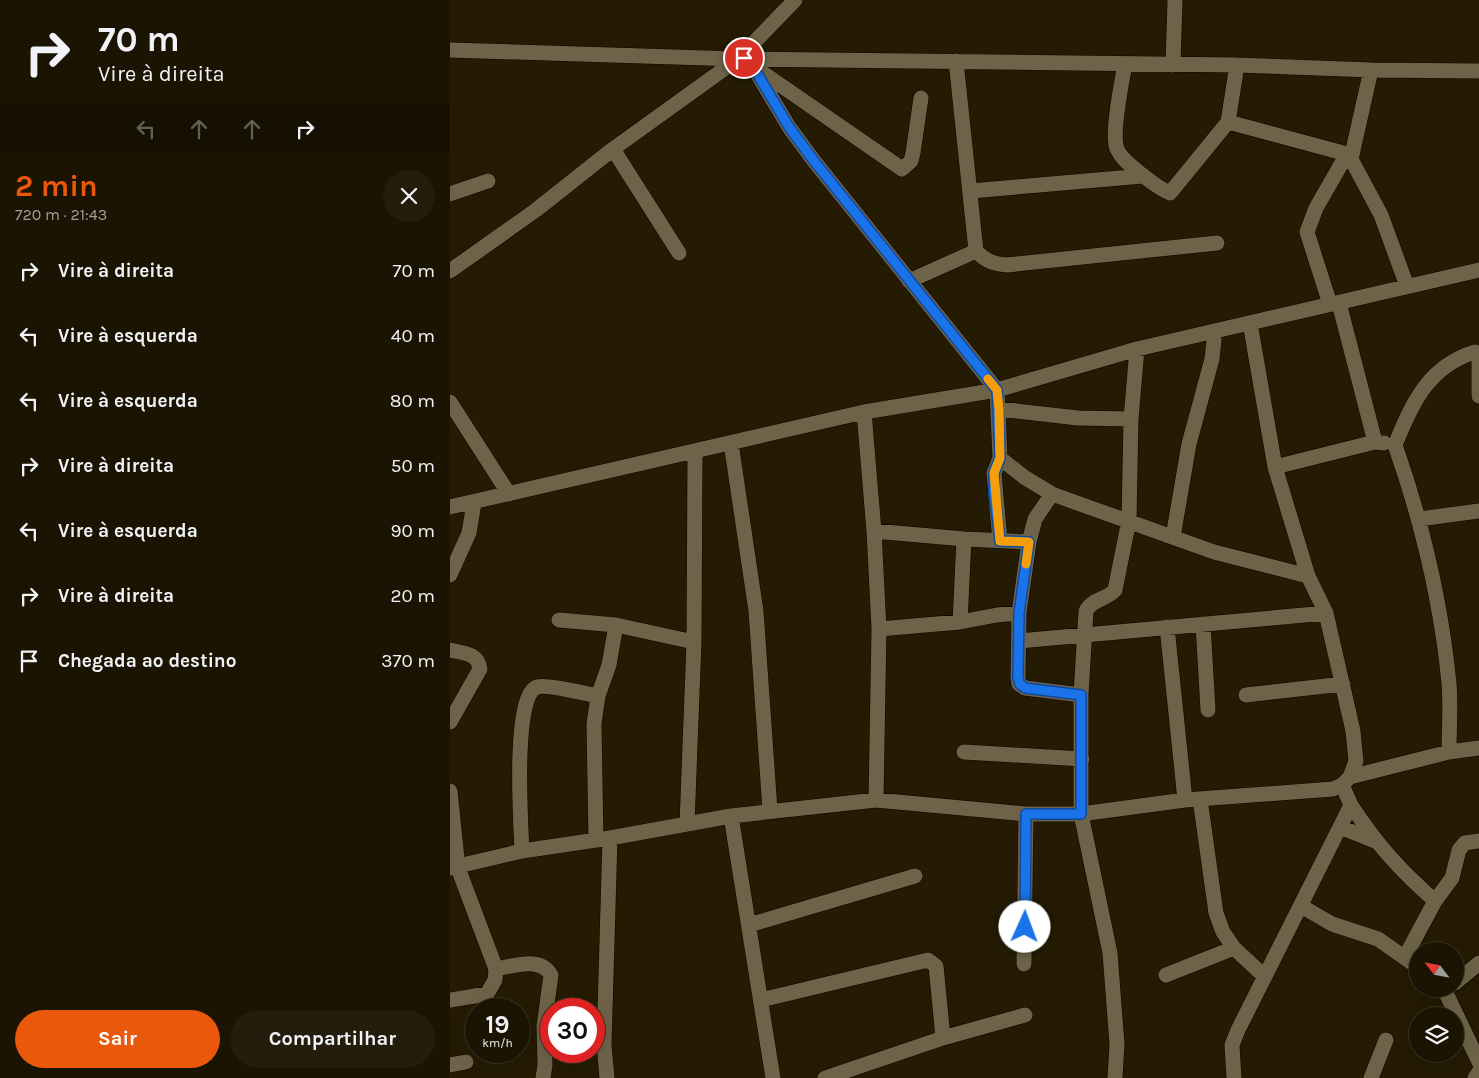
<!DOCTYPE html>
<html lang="pt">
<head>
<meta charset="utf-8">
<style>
  body { margin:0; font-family:Karla,sans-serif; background:#241d0c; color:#f1f3f6; height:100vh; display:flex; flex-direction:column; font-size:19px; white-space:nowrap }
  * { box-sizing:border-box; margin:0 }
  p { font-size:16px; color:#a09e99 }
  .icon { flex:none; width:28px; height:28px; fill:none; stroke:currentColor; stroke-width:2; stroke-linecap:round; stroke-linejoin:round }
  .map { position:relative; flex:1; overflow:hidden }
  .details { display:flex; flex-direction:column; background:#1b1402; width:450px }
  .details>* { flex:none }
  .top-card { background:#1b1402; color:#f1f3f6; overflow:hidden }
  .needle { width:32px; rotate:302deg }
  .fabs { position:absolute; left:959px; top:942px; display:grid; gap:10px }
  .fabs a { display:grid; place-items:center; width:55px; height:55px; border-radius:50%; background:#1b1402; box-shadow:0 5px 20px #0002,0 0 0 1px #393324; font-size:25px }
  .speed { position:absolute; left:15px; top:998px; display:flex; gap:10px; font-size:25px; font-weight:700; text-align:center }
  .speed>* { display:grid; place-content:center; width:65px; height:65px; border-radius:50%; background:#1b1402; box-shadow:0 5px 20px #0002,0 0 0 1px #393324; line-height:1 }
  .speed small { font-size:12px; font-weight:400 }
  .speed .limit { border:8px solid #d22; background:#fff; color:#111 }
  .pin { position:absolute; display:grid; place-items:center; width:42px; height:42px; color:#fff; margin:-21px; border:2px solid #fff; border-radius:50%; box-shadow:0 1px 5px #0007 }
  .me { position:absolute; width:55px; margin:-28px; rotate:2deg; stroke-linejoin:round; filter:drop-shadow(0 0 4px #0008) }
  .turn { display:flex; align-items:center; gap:18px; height:105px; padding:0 15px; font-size:22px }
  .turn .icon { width:65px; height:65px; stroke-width:2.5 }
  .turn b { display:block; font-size:35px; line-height:42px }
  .lanes { display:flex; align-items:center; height:48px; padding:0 15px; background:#0003; justify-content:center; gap:25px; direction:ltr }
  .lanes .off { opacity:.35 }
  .round { display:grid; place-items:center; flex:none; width:52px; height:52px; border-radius:26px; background:#241d0c }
  .summary { display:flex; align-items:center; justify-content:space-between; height:85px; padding:0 15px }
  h1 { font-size:30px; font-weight:700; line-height:38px; color:#ea580c }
  .action { display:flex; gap:10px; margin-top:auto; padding:10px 15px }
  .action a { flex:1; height:58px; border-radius:30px; background:#ea580c; color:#fff; font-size:20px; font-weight:700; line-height:58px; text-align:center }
  .action a+a { background:#241d0c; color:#f1f3f6 }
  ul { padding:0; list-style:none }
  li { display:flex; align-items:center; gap:15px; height:65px; padding:0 15px }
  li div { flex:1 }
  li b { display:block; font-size:19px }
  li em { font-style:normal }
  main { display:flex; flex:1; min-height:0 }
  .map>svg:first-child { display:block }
</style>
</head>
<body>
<main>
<section class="details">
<div class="top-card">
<div class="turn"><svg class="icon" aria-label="right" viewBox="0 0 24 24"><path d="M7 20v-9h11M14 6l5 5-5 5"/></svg><div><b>70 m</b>Vire à direita</div></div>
<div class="lanes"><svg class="icon off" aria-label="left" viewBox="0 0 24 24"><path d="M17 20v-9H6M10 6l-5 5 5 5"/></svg><svg class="icon off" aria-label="ahead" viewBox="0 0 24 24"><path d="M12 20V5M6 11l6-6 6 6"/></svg><svg class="icon off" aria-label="ahead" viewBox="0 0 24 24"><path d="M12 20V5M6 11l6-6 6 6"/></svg><svg class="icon" aria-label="right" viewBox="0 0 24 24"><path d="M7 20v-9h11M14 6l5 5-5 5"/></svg></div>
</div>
<div class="summary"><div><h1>2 min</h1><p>720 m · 21:43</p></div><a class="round"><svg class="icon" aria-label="close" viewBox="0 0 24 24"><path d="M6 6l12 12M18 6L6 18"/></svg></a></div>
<ul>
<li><svg class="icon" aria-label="right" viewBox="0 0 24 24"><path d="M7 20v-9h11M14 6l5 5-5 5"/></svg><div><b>Vire à direita</b></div><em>70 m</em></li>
<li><svg class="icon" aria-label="left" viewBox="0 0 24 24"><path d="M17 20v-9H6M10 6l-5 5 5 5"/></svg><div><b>Vire à esquerda</b></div><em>40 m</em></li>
<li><svg class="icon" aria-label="left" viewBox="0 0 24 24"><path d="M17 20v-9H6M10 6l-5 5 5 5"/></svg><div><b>Vire à esquerda</b></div><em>80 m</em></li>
<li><svg class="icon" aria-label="right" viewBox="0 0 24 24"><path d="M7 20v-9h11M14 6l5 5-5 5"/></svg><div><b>Vire à direita</b></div><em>50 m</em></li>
<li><svg class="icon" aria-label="left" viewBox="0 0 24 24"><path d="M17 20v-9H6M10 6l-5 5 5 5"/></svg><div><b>Vire à esquerda</b></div><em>90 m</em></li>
<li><svg class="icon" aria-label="right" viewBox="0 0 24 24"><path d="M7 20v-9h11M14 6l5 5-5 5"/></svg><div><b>Vire à direita</b></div><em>20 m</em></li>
<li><svg class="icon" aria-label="arrive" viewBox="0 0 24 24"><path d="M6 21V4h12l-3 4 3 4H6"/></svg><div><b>Chegada ao destino</b></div><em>370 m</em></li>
</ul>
<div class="action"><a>Sair</a><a>Compartilhar</a></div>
</section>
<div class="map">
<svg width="1029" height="1078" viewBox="0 0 1029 1078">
  <rect width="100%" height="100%" fill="#241b02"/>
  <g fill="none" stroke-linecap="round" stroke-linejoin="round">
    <defs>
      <path id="minor" d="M0 50 288 59 787 65 921 70 1029 71
        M294 59 302 65 339 127 364 161 547 390 550 458 574 477 602 494 764 552 858 576
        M506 61 526 251C535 261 544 264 557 265L767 243
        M675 64C672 81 661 134 667 149 672 160 682 166 691 174 700 181 709 189 720 193L778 122 787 65
        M723 65 725 0
        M307 69 452 169 461 161 463 153 471 98
        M921 70 901 159 931 215 957 286
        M778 122 897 154 901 159
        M163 149 229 253
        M521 191 693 176
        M0 194 38 181
        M0 271 86 210 163 149 288 59 345 0
        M459 281 526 251
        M889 303 925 442
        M880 304 857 232 866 208 897 154
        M1029 358V396
        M0 402 59 494
        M549 409 628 418 681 419
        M414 412 424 531 429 629 426 800
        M281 443 306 611 320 810
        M550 458 544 473 550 541
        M825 467 925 442 934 443
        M602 494 585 519 579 542 569 613 568 678 569 684 575 688 631 695
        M0 507 414 412 547 390 687 349 1029 270
        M969 519 1029 511
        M424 531 514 539 579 542
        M723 537 739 444 762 359 764 340 761 333
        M0 575 19 533 24 503
        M109 620 166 625 244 642
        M510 622 514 539
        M753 624 758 710
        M717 627 735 800
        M429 629 510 622 547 615 569 613
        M569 641 876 613
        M0 650C13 653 28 653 30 669L0 722
        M796 695 893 684
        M514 752 632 759
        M999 752C999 730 1001 706 999 683 991 602 972 522 945 445 962 404 978 366 1025 352L1029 357
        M900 777 999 752 1029 748
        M0 791 8 868 46 969 45 980 37 994 0 1000
        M750 799 766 913 773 932 784 948 814 976
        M901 805C928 846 949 869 985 901
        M281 816 323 1078
        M237 824 244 642 245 451
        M890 827 925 841
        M146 840 144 724 148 696 159 665 166 625
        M72 851C71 827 62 695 87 687 96 684 137 694 148 696
        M0 868 72 851 160 838 281 816 426 800 576 814H631L735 800 883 789 892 785 900 777 906 761 903 731 876 613 858 576 825 467 800 323
        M851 906 882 924 928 939 968 967
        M299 925 465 876
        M955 957 985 901 1002 878 1009 850 1015 843 1029 841
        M574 964 576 814
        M46 969C64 966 90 956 101 975L94 1026 95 1065 93 1078
        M716 975 784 948
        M1005 983 1029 963
        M994 989 1029 1062
        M311 1000 478 960 486 966 493 1038
        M0 1065 16 1062
        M157 1078 154 1045 160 838
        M375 1078 493 1038 575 1015
        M665 1078 667 1044 660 953 631 814V695L636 611C642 599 656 600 665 590L679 520 681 419 687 349
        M784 1078 782 1045 788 1030 901 805 892 785
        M921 1078 936 1040
        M1025 1078 1029 1072"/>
    </defs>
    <use href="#minor" stroke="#0d0500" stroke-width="16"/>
    <use href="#minor" stroke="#6e6348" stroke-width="15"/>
  </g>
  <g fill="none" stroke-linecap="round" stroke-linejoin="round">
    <defs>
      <path id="route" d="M294 58 302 65 339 127 364 161 547 390 550 458 544 473V491L550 541 579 542 569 613 568 678 570 684 575 688 631 695V814H576L575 927"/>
    </defs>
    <use href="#route" stroke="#114b97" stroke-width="12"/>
    <use href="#route" stroke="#1a73e8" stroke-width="9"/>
    <path stroke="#f59e0b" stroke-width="9" d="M538 379 547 390 549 409 550 458 544 473 550 541 579 542 576 564"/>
  </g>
</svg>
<div class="fabs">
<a><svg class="needle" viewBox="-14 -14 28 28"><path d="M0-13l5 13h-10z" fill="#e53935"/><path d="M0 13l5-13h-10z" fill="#a09e99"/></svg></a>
<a><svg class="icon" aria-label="layers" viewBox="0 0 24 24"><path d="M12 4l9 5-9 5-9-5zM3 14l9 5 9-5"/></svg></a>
</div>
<div class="speed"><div>19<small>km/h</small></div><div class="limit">30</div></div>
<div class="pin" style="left:294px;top:58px;background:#d93025"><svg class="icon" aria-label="arrive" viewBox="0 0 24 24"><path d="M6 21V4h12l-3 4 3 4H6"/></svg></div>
<svg class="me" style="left:575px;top:927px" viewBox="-20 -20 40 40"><circle r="19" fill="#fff"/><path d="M0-13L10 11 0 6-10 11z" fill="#1a73e8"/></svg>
</div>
</main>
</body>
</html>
